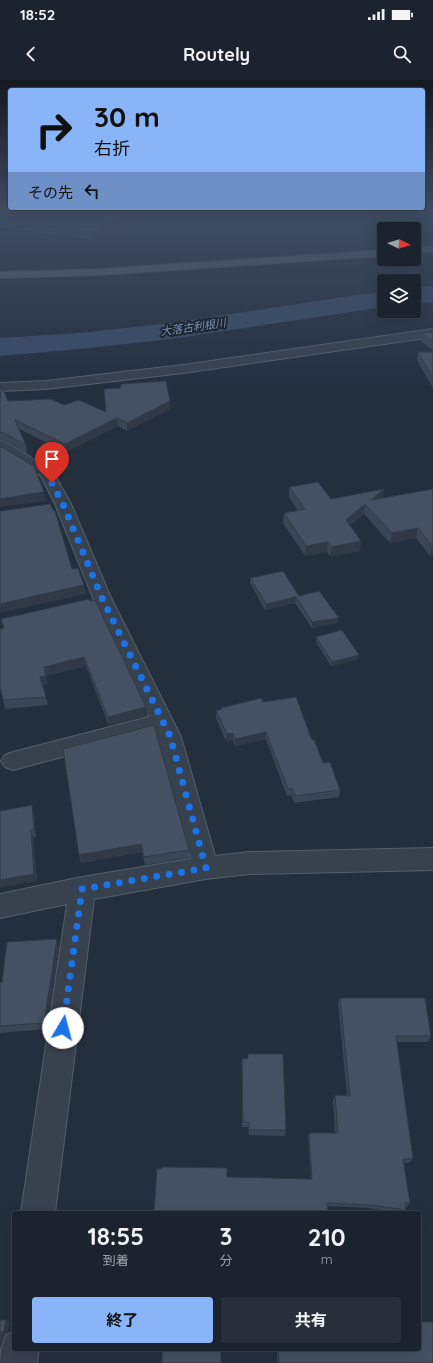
<!DOCTYPE html>
<html lang="ja">
<head>
<meta charset="utf-8">
<style>
  body { margin:0; font-family:Quicksand,"Noto Sans JP",sans-serif; background:#282f3a; color:#f1f3f6; height:100vh; display:flex; flex-direction:column; font-size:15px; white-space:nowrap }
  * { box-sizing:border-box; margin:0 }
  p { font-size:13px; color:#a0a4aa }
  .icon { flex:none; width:22px; height:22px; fill:none; stroke:currentColor; stroke-width:2; stroke-linecap:round; stroke-linejoin:round }
  .map { position:relative; flex:1; overflow:hidden }
  .drawer { position:absolute; left:12px; top:1131px; width:409px; height:140px; display:flex; flex-direction:column; background:#1b232e; border-radius:4px; box-shadow:0 4px 16px #0002,0 0 0 1px #39404a }
  .drawer>* { flex:none }
  .guide { position:absolute; left:8px; top:8px; width:417px; height:122px; border-radius:4px; box-shadow:0 4px 16px #0002,0 0 0 1px #39404a; background:#8ab4f8; color:#111; overflow:hidden }
  .needle { width:26px; rotate:95deg }
  .tools { position:absolute; left:377px; top:142px; display:grid; gap:8px }
  .tools a { display:grid; place-items:center; width:44px; height:44px; border-radius:4px; background:#1b232e; box-shadow:0 4px 16px #0002,0 0 0 1px #39404a; font-size:20px }
  .pin { position:absolute; display:grid; place-items:center; width:34px; height:34px; color:#fff; margin:-41px -17px; border-radius:50% 50% 50% 0; rotate:-45deg; box-shadow:0 0 4px #0007 }
  .pin .icon { rotate:45deg }
  .me { position:absolute; width:44px; margin:-22px; rotate:8deg; stroke-linejoin:round; filter:drop-shadow(0 0 3px #0008) }
  .turn { display:flex; align-items:center; gap:14px; height:84px; padding:0 20px; font-size:18px }
  .turn .icon { width:52px; height:52px; stroke-width:2.5 }
  .turn b { display:block; font-size:28px; line-height:34px }
  .then { display:flex; align-items:center; height:38px; padding:0 20px; background:#0003; gap:8px; font-size:15px }
  .eta { display:flex; justify-content:space-evenly; align-items:center; height:68px; text-align:center }
  .eta b { font-size:24px; font-weight:700; line-height:28px }
  .action { display:flex; gap:8px; margin-top:auto; padding:8px 20px }
  .action a { flex:1; height:46px; border-radius:4px; background:#8ab4f8; color:#111; font-size:16px; font-weight:700; line-height:46px; text-align:center }
  .action a+a { background:#282f3a; color:#f1f3f6 }
  .status { display:flex; justify-content:space-between; align-items:center; height:28px; padding:0 20px; background:#1b232e; direction:ltr }
  .status svg { height:11px; fill:currentColor }
  header { display:flex; justify-content:space-between; align-items:center; height:52px; padding:0 20px; background:#1b232e; font-size:18px; font-weight:700 }
  .map>svg:first-child { display:block }
</style>
</head>
<body>
<div class="status"><b>18:52</b><svg viewBox="0 0 49 12"><path d="M0 12V9h3v3zM5 12V6h3v6zM10 12V3h3v9zM15 12V0h3v12zM26 1h20v11H26zM47 4h2v5h-2z"/></svg></div>
<header><svg class="icon" aria-label="back" viewBox="0 0 24 24"><path d="M15 5l-7 7 7 7"/></svg>Routely<svg class="icon" aria-label="search" viewBox="0 0 24 24"><circle cx="10" cy="10" r="6"/><path d="M15 15l6 6"/></svg></header>
<div class="map">
<svg width="433" height="1283" viewBox="0 0 433 1283">
  <rect width="100%" height="100%" fill="#242f3e"/>
  <g fill="none" stroke-linecap="round" stroke-linejoin="round">
    <path fill="#394c67" fill-rule="evenodd" d="M433 206V222L414 224V208Z
      M384 211V227L171 259 80 269 0 276V258L80 253 171 243Z"/>
    <defs>
      <path id="minor" d="M433 249V257L183 293 46 309 0 311V303L46 301 183 285Z
        M0 361 5 362 52 390 71 424 111 518 181 657 215 776 249 772 433 768V790L249 794 206 799 94 819 55 1133H21L67 824 0 838V814L82 797 191 779 156 652 13 690 5 687 1 681 5 675 13 672 149 637 93 518 55 424 41 396 0 371Z
        M14 1252V1269H39L37 1283H0L1 1269 6 1255Z"/>
      <path id="major" d="M433 166V172L414 173V167Z
        M384 170V176L101 195 0 198V192L101 189Z"/>
    </defs>
    <use href="#minor" stroke="#565f6c" stroke-width="2"/>
    <use href="#major" stroke="#414a57" stroke-width="2"/>
    <use href="#minor" fill="#38414e" fill-rule="evenodd"/>
    <use href="#major" fill="#56606e" fill-rule="evenodd"/>
  </g>
  <path fill="#3b4654" d="M0 128H140L138 133 93 160 0 147Z
    M433 252V271L420 260 422 253Z
    M418 272H433V308L417 280Z
    M0 319 8 321 64 325 106 332 170 329 127 351 118 346 66 372 19 349 26 365 27 374 6 361 0 360Z
    M289 407 331 419 384 409 382 418 433 409V475L430 476 416 458 390 463 364 434 350 445 361 461 360 471 330 476 327 472 305 476 283 443 284 433 298 431 289 417Z
    M250 498 299 516 338 543 312 548 295 523 265 530 250 503Z
    M90 521 146 627 147 636 109 646 86 586 46 596 48 604 43 606 48 625 5 629 3 620 4 548Z
    M316 557 359 575 358 580 331 586 316 562Z
    M263 622 312 660 323 683 340 710 339 717 294 723 291 715 287 716 266 659 235 666 233 660 226 661 216 638V631L221 630V628Z
    M154 645 189 770V778L145 785 142 772 81 783 79 775Z
    M34 732 36 757H33L37 801 0 807Z
    M59 866 47 949 0 953V902H2Z
    M340 918 431 956 428 962H397L413 1079 409 1083H403L410 1123 407 1127H406V1130L403 1133H398L369 1128 327 1126 227 1097 311 1099 308 1057 309 1053H335L333 1020 335 1015H347L338 923Z
    M242 979 286 1050 285 1056 249 1055 248 1047H242Z
    M277 1269H419L433 1283H277Z"/>
  <path fill="#303945" d="M132 128H140L138 133 93 160 92 152Z
    M170 321V329L127 351V343Z
    M117 338 118 346 66 372 65 364Z
    M384 409 382 419 371 420Z
    M44 412 46 421 0 427V419Z
    M365 424 364 434 344 450 346 440Z
    M418 448 416 458 390 463 392 453Z
    M361 461 360 471 330 476 332 467Z
    M328 462 327 472 305 476 306 466Z
    M432 466H433V475L430 476Z
    M84 505 86 514 0 533V524Z
    M296 517 295 523 265 530 266 524Z
    M339 538 338 543 312 548V542Z
    M359 575 358 580 331 586 332 582Z
    M84 577 86 586 46 596 44 587Z
    M46 596 48 604 42 606 40 597Z
    M146 627 147 636 109 646 108 637Z
    M266 652V659L235 666V659Z
    M233 653V660L226 661 227 654Z
    M32 725 34 732 36 757 34 750Z
    M31 750 33 757 37 801 0 807V800Z
    M141 764 142 772 81 783 79 775Z
    M57 859 59 866 47 949 44 943Z
    M6 1240 10 1241 8 1253 5 1254 0 1267V1254Z"/>
  <path fill="#455162" stroke="#303945" d="M0 128H132L92 152 0 139Z
    M433 252V262L422 253Z
    M418 272H433V298Z
    M166 301 170 321 127 343 117 338 65 364 15 340 26 365 4 353 0 352V319L2 306 8 321 51 319 64 325 79 320 106 332 104 309 121 308V304Z
    M0 366 34 386 44 412 0 419Z
    M318 402 331 419 384 409 371 420 433 409V466H432L418 448 392 453 365 424 346 440 361 461 332 467 328 462 306 466 284 433 305 429 289 407Z
    M50 424 54 431H55L72 489 78 488 84 505 0 524V431Z
    M283 491 299 516 319 511 339 538 312 542 296 517 266 524 250 498Z
    M89 519 90 521 95 520 146 627 108 637 84 577 44 587 46 596 40 597 46 617 3 620 0 606V549L4 548 1 539Z
    M342 550 359 575 332 582 316 557Z
    M296 617 312 660 314 659 323 683 330 682 340 710 295 716 292 708 288 709 266 652 235 659 233 653 227 654 216 631 222 629 221 628 261 618 263 622Z
    M154 645 189 770 144 777 141 764 79 775 63 669Z
    M32 725 34 750H31L34 794 0 800V731Z
    M57 859 44 943 0 946V902H2L7 862Z
    M340 918H425L431 956H396L413 1079H403L410 1123H405L406 1130 372 1125 327 1123 328 1133H154L157 1089H161L162 1087 227 1088V1097L312 1099 309 1053H338L335 1015 350 1016Z
    M248 974H283L286 1050H249V1042H243L242 979 248 978Z
    M0 1240H6L4 1251 0 1253V1254Z
    M419 1242H433V1283H279L278 1269H419Z
    M162 1269H221V1283H162Z"/>
  <linearGradient id="sky" x2="0" y2="1"><stop stop-color="#141a22"/><stop offset="0.42" stop-color="#3f4d63"/><stop offset="1" stop-color="#3f4d63" stop-opacity="0"/></linearGradient>
  <rect width="433" height="308" fill="url(#sky)"/>
  <g fill="none" stroke-linecap="round" stroke-linejoin="round">
    <path stroke="#1a73e8" stroke-width="7" stroke-dasharray="0 12.6" d="M52 403 63 424 102 518 170 656 206 788 82 809 63 948"/>
  </g>
  <g text-anchor="middle" dominant-baseline="central" stroke-width="4" stroke-linejoin="round" paint-order="stroke">
    <g font-size="11" font-style="italic" fill="#7c92b1" stroke="#1d2633">
      <text transform="translate(193 247) rotate(-8)">大落古利根川</text>
    </g>
  </g>
</svg>
<div class="tools">
<a><svg class="needle" viewBox="-14 -14 28 28"><path d="M0-13l5 13h-10z" fill="#e53935"/><path d="M0 13l5-13h-10z" fill="#a0a4aa"/></svg></a>
<a><svg class="icon" aria-label="layers" viewBox="0 0 24 24"><path d="M12 4l9 5-9 5-9-5zM3 14l9 5 9-5"/></svg></a>
</div>
<div class="pin" style="left:52px;top:403px;background:#d93025"><svg class="icon" aria-label="arrive" viewBox="0 0 24 24"><path d="M6 21V4h12l-3 4 3 4H6"/></svg></div>
<svg class="me" style="left:63px;top:948px" viewBox="-20 -20 40 40"><circle r="19" fill="#fff"/><path d="M0-13L10 11 0 6-10 11z" fill="#1a73e8"/></svg>
<div class="guide">
<div class="turn"><svg class="icon" aria-label="right" viewBox="0 0 24 24"><path d="M7 20v-9h11M14 6l5 5-5 5"/></svg><div><b>30 m</b>右折</div></div>
<div class="then">その先<svg class="icon" aria-label="left" viewBox="0 0 24 24"><path d="M17 20v-9H6M10 6l-5 5 5 5"/></svg></div>
</div>
<section class="drawer">
<div class="eta">
<div><b>18:55</b><p>到着</p></div>
<div><b>3</b><p>分</p></div>
<div><b>210</b><p>m</p></div>
</div>
<div class="action"><a>終了</a><a>共有</a></div>
</section>
</div>
</body>
</html>
